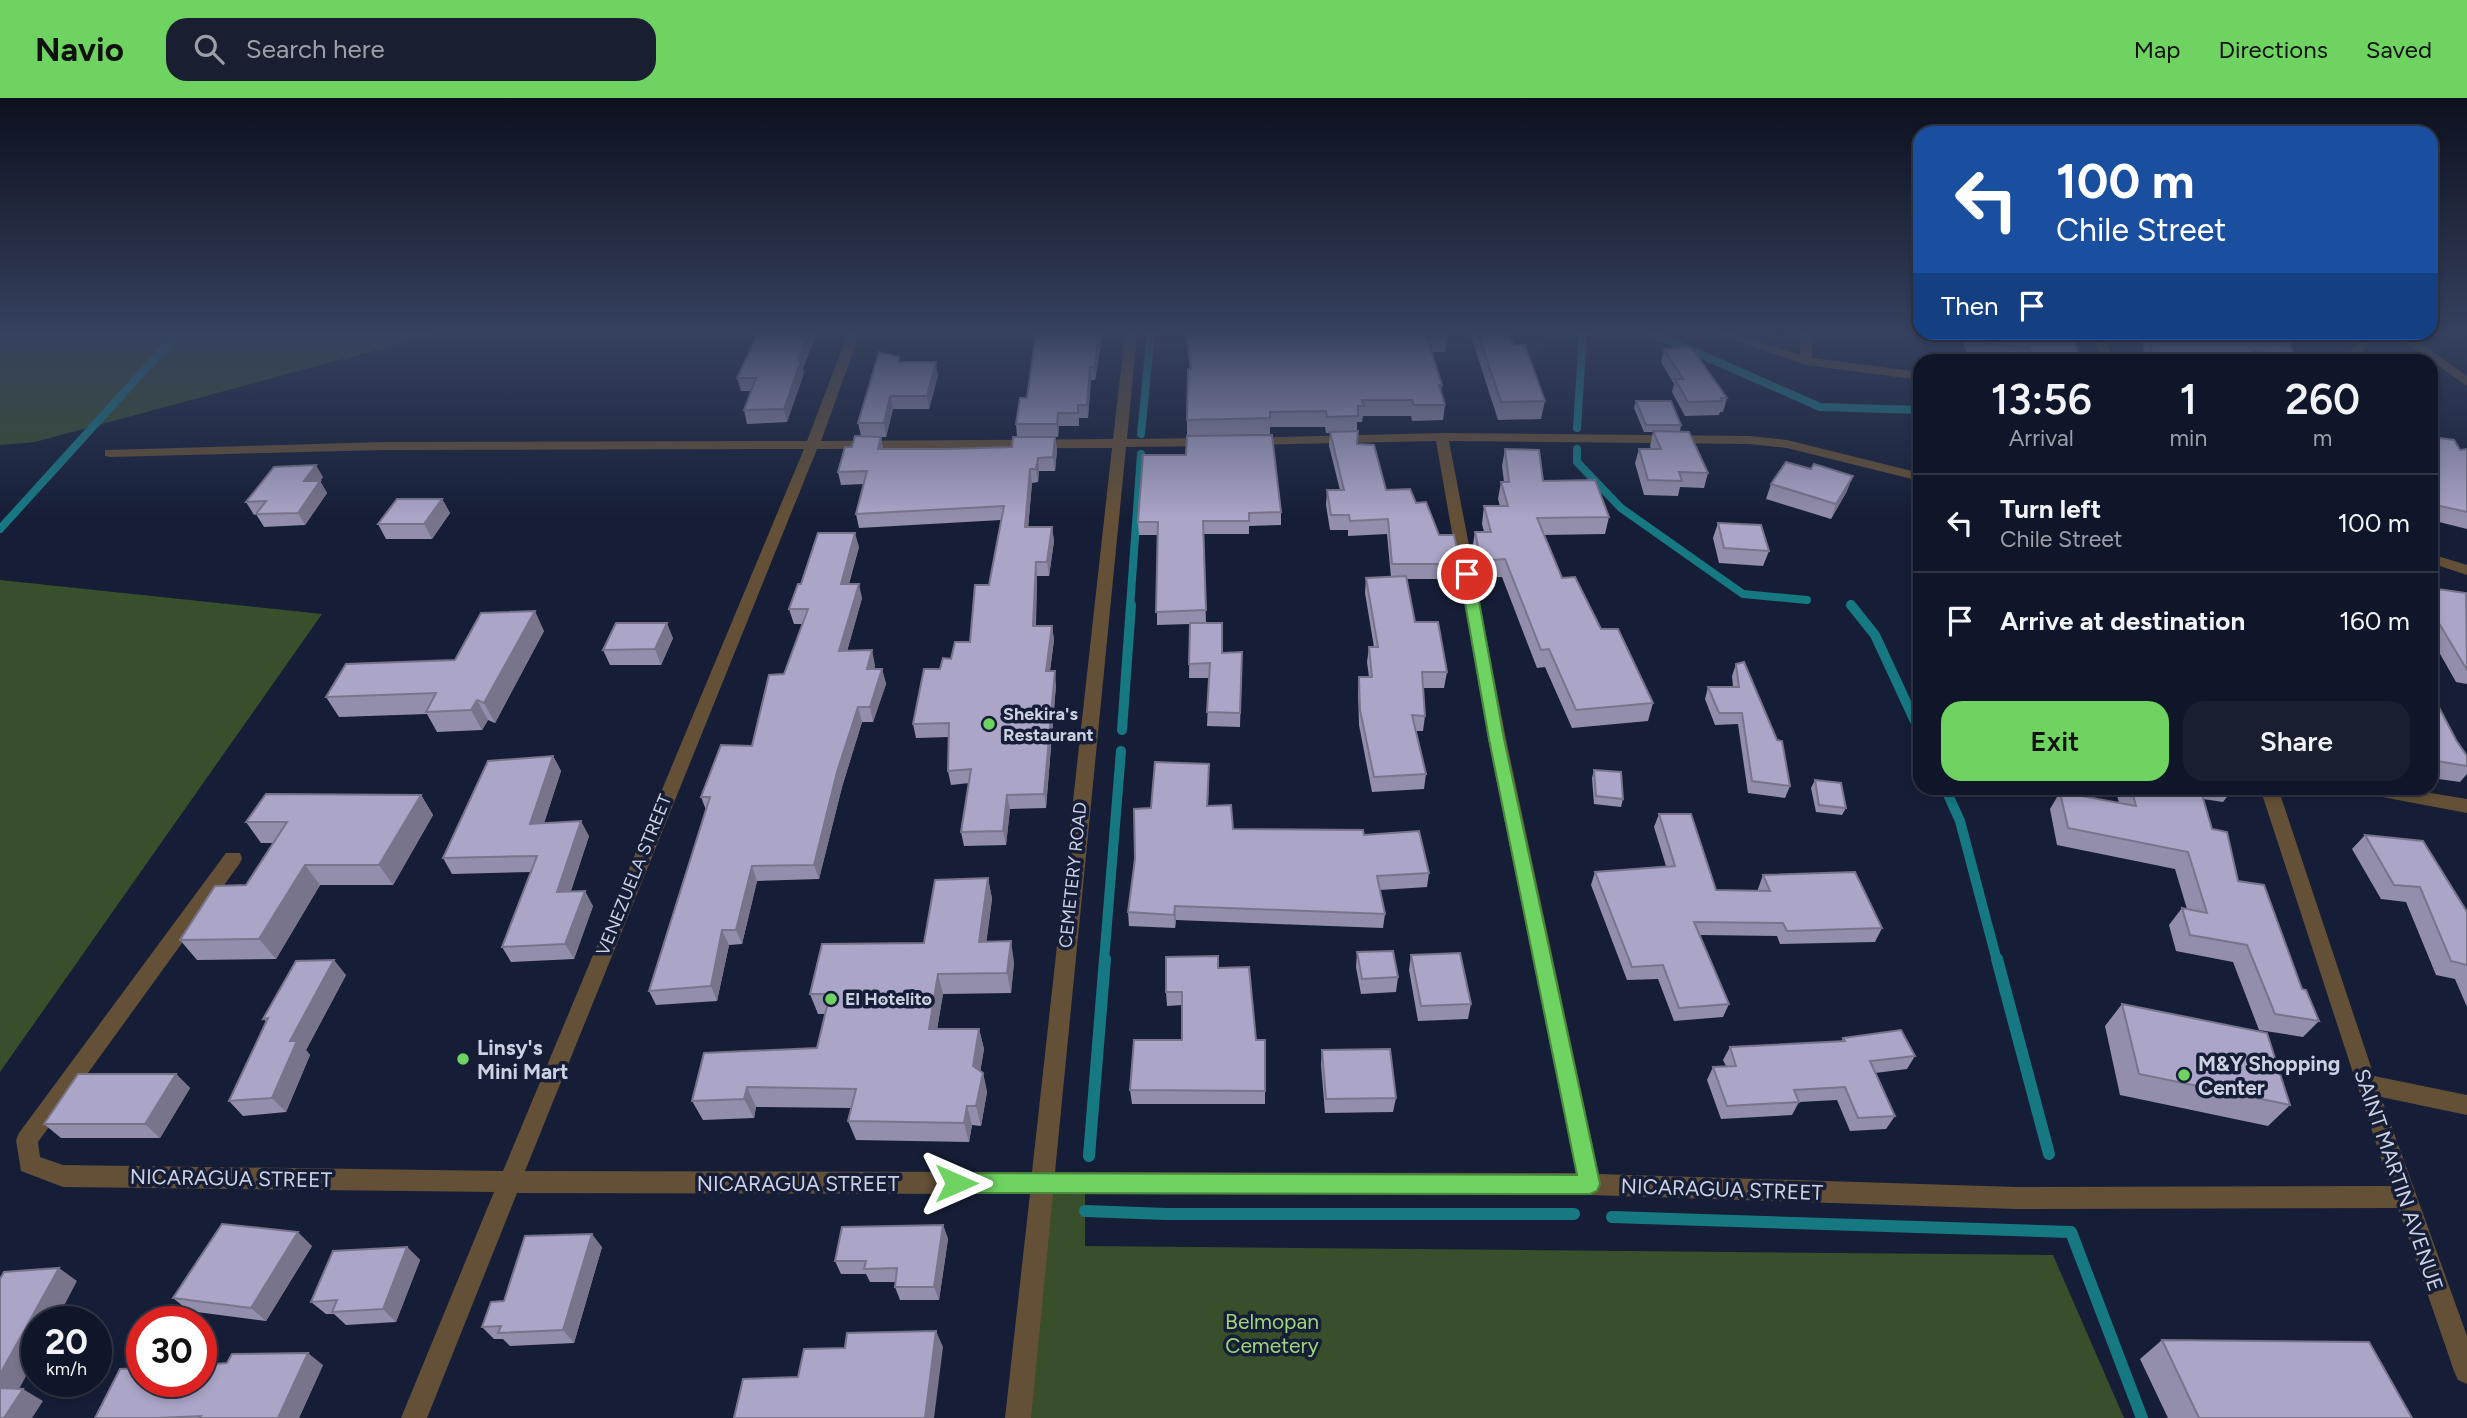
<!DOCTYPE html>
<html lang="en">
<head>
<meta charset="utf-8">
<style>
  body { margin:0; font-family:Figtree,sans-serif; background:#191f31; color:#f1f3f6; height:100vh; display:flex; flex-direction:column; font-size:26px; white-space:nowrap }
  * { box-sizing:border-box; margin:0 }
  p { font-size:23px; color:#9c9fa8 }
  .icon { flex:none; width:38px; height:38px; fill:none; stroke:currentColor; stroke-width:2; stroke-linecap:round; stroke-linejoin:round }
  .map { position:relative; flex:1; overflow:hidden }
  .side { position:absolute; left:1913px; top:256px; width:525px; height:441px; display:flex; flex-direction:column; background:#101629; border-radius:21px; box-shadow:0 4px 10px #0003,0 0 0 2px #303546 }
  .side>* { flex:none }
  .banner { position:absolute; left:1913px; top:28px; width:525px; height:214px; border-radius:21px; box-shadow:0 4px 10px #0003,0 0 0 2px #303546; background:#1a4fa0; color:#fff; overflow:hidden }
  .speed { position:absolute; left:21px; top:1208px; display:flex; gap:14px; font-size:35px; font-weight:700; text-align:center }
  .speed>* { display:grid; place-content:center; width:91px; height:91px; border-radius:50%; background:#101629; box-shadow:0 4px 10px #0003,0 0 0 2px #303546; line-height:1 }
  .speed small { font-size:18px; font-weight:400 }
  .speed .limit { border:10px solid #d22; background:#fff; color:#111 }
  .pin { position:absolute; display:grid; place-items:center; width:60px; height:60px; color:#fff; margin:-30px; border:4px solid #fff; border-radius:50%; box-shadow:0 2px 7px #0007 }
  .me { position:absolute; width:77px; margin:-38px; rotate:90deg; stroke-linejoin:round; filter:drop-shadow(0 0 5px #0008) }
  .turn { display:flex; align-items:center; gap:24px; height:147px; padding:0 28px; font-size:32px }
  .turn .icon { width:91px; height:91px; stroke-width:2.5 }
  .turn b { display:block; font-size:49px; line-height:60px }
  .then { display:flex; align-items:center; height:66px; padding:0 28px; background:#0003; gap:14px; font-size:26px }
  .eta { display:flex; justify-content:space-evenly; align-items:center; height:119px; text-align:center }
  .eta b { font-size:42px; font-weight:600; line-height:49px }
  .action { display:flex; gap:14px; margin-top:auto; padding:14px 28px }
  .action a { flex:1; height:80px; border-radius:21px; background:#6ed360; color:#111; font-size:28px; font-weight:600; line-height:80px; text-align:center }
  .action a+a { background:#191f31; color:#f1f3f6 }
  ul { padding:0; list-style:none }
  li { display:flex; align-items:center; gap:21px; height:98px; padding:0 28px; border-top:2px solid #303546 }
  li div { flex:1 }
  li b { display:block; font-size:26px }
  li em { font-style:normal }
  header { display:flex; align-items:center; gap:42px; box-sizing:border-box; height:98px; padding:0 35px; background:#6ed360; color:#111 }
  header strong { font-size:33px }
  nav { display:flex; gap:38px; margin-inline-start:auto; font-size:24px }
  .search { width:490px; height:63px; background:#191f31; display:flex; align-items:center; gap:18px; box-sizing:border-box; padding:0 24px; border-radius:21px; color:#9c9fa8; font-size:26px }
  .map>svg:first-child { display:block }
</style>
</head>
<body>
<header>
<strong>Navio</strong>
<div class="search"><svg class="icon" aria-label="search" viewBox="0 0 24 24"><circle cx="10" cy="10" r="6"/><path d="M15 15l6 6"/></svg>Search here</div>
<nav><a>Map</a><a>Directions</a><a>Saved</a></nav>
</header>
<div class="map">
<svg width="2467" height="1320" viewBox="0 0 2467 1320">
  <rect width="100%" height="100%" fill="#161e37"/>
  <path fill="#1c2544" d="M1145 235H1541L1543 254 1525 264 1142 266Z"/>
  <path fill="#394e2a" d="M0 235H440L35 344 0 347Z
    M0 482 322 516 0 974Z
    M1085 1087V1148L2053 1157 2124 1320H1017L1044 1092Z"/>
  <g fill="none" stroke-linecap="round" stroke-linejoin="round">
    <path stroke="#167982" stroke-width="8" d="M1652 235 1820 309 1920 312
      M2392 262 2397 259
      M1577 330 1583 235
      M1141 336 1151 235
      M1577 351V364L1621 410 1743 496 1807 502
      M0 431 178 235
      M1851 507 1853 509
      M1130 509 1141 356"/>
    <path stroke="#167982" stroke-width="10" d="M1851 507 1875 537 1920 634
      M1122 632 1131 507
      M1945 690 1960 723 1997 863
      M1104 863 1121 653"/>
    <path stroke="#167982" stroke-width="12" d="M1997 861 2049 1056
      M1089 1058 1105 861
      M1085 1113 1166 1116H1574
      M1612 1119 2071 1134 2142 1320"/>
    <path fill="#645036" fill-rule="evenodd" d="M848 235H860L821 343 1113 341 1125 235H1137L1127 341 1210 340 1217 344 1210 348 1126 349 1055 1074 1576 1075 1488 641 1436 343 1249 347 1242 343 1244 340 1442 335 1749 338 1787 342 1920 375V383L1787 350 1749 346 1449 343 1506 641 1599 1076 2016 1089 2390 1088 2260 690H2278L2374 978 2467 997V1017L2381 999 2467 1238V1286L2458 1282 2454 1273 2398 1110 2016 1111 1590 1097 1053 1096 1031 1320H1005L1030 1096 517 1095 427 1320H401L494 1094 63 1089 21 1073 16 1042 19 1035 226 755H240L242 760 240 765 38 1044 40 1059 63 1067 503 1073 804 351 385 352 110 359 105 358V352L385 344 807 343ZM1112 350 1032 1074 525 1073 817 351Z
      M1713 235H1731L1800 257 1801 235H1813L1812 260 1920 274V282L1806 267Z
      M2091 235H2103L2113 262H2101Z
      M2365 235H2377L2356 262H2344Z
      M2392 235H2406L2467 278V288Z
      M2431 456 2467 467V477L2431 465Z
      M2357 690H2400L2467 701V715L2366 696Z"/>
  </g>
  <path fill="#938eab" d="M1036 235H1103L1095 282H1091L1088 320H1079V328H1059L1058 339H1055L1057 352 1055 373H1039L1038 384 1032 385 1028 429H1052L1054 443 1049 478H1037L1036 528H1052L1054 542 1050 573 1056 587 1046 710 1010 711 1006 747 964 748 961 734 969 685 951 687 948 673 949 639 916 640 913 626 940 571 970 544 989 487 1001 422 859 430 856 416 864 386 841 387 838 374 852 349 861 338 858 325 899 259 900 264 938 277 929 311H893L886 339H881L883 351H947L1012 349 1017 339 1016 326 1027 300Z
    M1185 235H1445L1447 239 1445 254H1432L1442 287 1441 295 1445 307 1443 322 1412 323 1411 318H1363L1362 324H1357V346L1386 392 1416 405 1460 466 1457 481H1406L1415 524 1447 574 1444 590H1423L1425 618 1423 633H1415L1426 676 1424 691 1372 694 1359 627 1358 594 1359 579H1369L1367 564 1369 549H1374L1365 495 1366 480 1391 479 1387 436 1348 438V432H1330L1326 407 1327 392H1340L1329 348 1330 335H1326L1325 329H1270V336L1187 338V322L1190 271Z
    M1470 235H1509L1513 247 1545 303 1541 321 1498 322Z
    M1951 235H2072L2081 262H2014L1967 257 1962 240 1951 238Z
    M2141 235H2286L2295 260 2293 262H2145Z
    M1664 251 1727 300 1723 314H1720L1719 317 1685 318 1672 294 1674 286 1661 264Z
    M803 271 804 275 787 324 747 326 744 312 751 293H741L737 280Z
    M1636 303 1681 327 1680 333 1708 375 1704 390 1680 389 1678 398 1644 397 1635 365 1639 351H1651L1650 348 1653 334H1644L1634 310Z
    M2431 339 2460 352 2467 351V431L2431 422Z
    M1505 351 1543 383 1609 419 1605 436 1544 437 1562 480 1601 531 1653 605 1648 623 1572 630 1545 569 1537 570 1502 479 1478 480 1472 452 1475 434H1484L1482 426 1484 408H1500L1498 401 1501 384H1504L1502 368Z
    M1143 357 1281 414V427L1249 428V436H1203L1206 525 1222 555 1242 554 1240 629 1207 628 1209 580H1189L1190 526 1157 527V437H1139L1138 424Z
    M323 379 320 383 327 395 305 427 264 429 256 416 254 417 246 404Z
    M1771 386 1847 393 1831 421 1766 401Z
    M442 401 450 415 432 441H386L378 426Z
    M1718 425 1769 453 1763 468 1719 465 1713 440Z
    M859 449 849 486 862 500 847 553 875 567 874 571H882L886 586 873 624H862L842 689 819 781 757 783 742 846 729 847 717 903 656 907 649 893 706 712 701 699 752 648 784 576 803 526H794L789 511Z
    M2431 490 2467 497V586L2456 584 2431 540Z
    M544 533 495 625 488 622 482 632 437 634 427 616 339 619 326 599 455 562Z
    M673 540 661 567H610L603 552Z
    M1736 566 1790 688 1785 700 1748 695 1738 626 1715 627 1705 601 1708 589H1733L1732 578Z
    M2431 594 2456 642 2467 658V676L2460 684 2431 680Z
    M553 658 561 673 544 725 589 738 571 793 593 808 574 861 511 864 502 849 531 774 452 776 443 760Z
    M1594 672 1623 701 1621 709 1594 706 1592 680Z
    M1209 680 1208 708 1233 731 1364 737 1429 775 1427 789 1380 792 1385 816 1383 830 1176 822 1175 830 1129 828 1128 814 1151 710Z
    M1815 682 1846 710 1842 717 1816 714 1811 690Z
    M2115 690H2234L2223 704 2203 701 2212 731 2238 783 2319 923 2303 939 2259 932 2233 864 2176 853 2169 827 2182 810 2187 811 2175 771 2057 747 2050 711 2060 694 2119 705Z
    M421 697 433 717 393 787H320L276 861 197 862 180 842 246 787 274 745H261L246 724Z
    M1659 716 1716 792 1758 793V791L1763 777 1882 830 1875 844 1780 846 1777 838 1700 837 1729 906 1723 919 1674 923 1658 881 1627 882 1591 787 1595 774 1666 768 1654 729Z
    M2365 737 2467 814V909L2455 881 2436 877 2406 804 2381 801 2352 751Z
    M988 780 992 801 986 844 1014 864 1011 895 943 896 937 931H979L984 951 980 973 983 975 987 994 981 1028 972 1027 969 1044 856 1042 848 1023 851 1010 756 1009 754 1020 703 1022 692 1003 817 950 825 916H818L810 896 924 845Z
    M1357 854 1398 879 1396 894 1361 896 1356 869Z
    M1411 857 1471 906 1468 921 1418 923 1409 872Z
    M1218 870 1256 942 1265 993V1006H1132L1130 992 1182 942V907L1167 908 1166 894Z
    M346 877 306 952 310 957 286 1014 243 1018 229 1003 267 924 263 921Z
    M2122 906 2290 1007 2268 1028 2120 997 2105 928Z
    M1843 940 1915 958 1907 971 1875 975 1895 1018 1886 1031 1850 1033 1837 1002 1799 1004 1792 1017 1721 1021 1707 982 1713 969 1726 968 1723 962 1730 949 1841 944Z
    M1322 952 1396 1000 1393 1014 1325 1015 1321 967Z
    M176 976 190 990 160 1040H61L44 1026Z
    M943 1127 948 1141 939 1202H900L895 1189V1184H870L866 1176H841L835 1163Z
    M312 1148 266 1223 189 1213 173 1200Z
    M407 1149 420 1162 396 1224 346 1227 334 1216H326L311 1204Z
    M602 1149 574 1245 510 1248 503 1241H494L482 1229 504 1203Z
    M2162 1242 2412 1320H2168L2140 1261Z
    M323 1267 299 1320H95Z"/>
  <path fill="#78748b" d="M809 235H817L803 271 804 275 787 324 784 311 798 262Z
    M1100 235H1103L1095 282 1094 269Z
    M936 264 938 277 929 311 927 298Z
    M1090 269 1091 282 1088 320 1087 307Z
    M890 298 893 311 886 339 884 325Z
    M1058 315 1059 328 1058 339 1057 326Z
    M881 339 883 352 878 351Z
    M1055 339 1057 352 1055 373 1053 359Z
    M1038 360 1039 373 1038 384 1036 371Z
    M316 367 323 379 320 383 327 395 305 427 298 415 304 383Z
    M1030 371 1032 385 1027 443 1025 429Z
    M1853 378 1847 393 1831 421 1836 406Z
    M442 401 450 415 432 441 424 426Z
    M1052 429 1054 443 1049 478 1047 464Z
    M855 435 859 449 844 500 841 486Z
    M1036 464 1037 478 1035 542 1033 528Z
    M859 486 862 500 843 568 839 553Z
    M535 513 544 533 495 625 484 605Z
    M667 525 673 540 661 567 655 551Z
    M1052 528 1054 542 1048 587 1046 573Z
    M872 552 875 567 871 586 867 571Z
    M882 571 886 586 873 624 870 609Z
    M1055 573 1056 587 1046 710 1044 696Z
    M477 602 488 622 482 632 471 612Z
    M858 609 862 624 842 689 819 781 814 767 837 674Z
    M553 658 561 673 539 741 530 726Z
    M421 697 433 717 393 787 379 767Z
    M1007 697 1010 711 1006 747 1003 733Z
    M581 723 589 738 565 809 557 794Z
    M305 767 320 787 276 861 259 841Z
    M752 768 757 783 742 846 736 832Z
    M988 780 992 801 984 864 979 844Z
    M585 793 593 808 574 861 565 846Z
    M1175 808 1176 822 1175 830 1174 817Z
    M722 832 729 847 717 903 711 888Z
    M1011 843 1014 864 1011 895 1007 875Z
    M334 862 346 877 306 952 310 957 286 1014 272 1000 290 943Z
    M938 876 943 896 934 950 929 931Z
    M979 931 984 951 978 988 973 968Z
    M983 975 987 994 981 1028 976 1008Z
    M176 976 190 990 160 1040 145 1026Z
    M747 989 756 1009 754 1020 744 1001Z
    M967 1008 972 1027 969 1044 964 1025Z
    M943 1127 948 1141 939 1202 934 1189Z
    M298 1134 312 1148 266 1223 251 1210Z
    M592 1136 602 1149 574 1245 563 1232Z
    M407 1149 420 1162 396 1224 383 1211Z
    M59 1170 77 1183 56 1223H37V1258L13 1302 0 1295V1276Z
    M936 1233 943 1249 934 1320H925Z
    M308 1255 323 1267 299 1320H278Z
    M23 1291 43 1303 32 1320H4Z"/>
  <path fill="#aba5c7" stroke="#78748b" stroke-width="2" d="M758 235H809L798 262H801L784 311 744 312 756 280H737Z
    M1036 235H1100L1094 269H1090L1087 307H1078V315H1058L1057 326H1016L1020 300H1027Z
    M1187 235H1445L1447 239H1427L1442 287H1439L1445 307H1414L1412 302H1362L1364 308H1358V318L1327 319 1326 313 1270 314V320L1187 322 1188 271H1191Z
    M1478 235H1509L1513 247H1525L1545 303 1501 304Z
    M1970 235H2072L2081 262H2033L2029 250 1972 244Z
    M2149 235H2286L2295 260 2254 253 2256 262 2236 258 2238 262H2153Z
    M1691 249 1727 300H1721L1722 303 1688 304 1675 281H1683L1664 251Z
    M879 254 899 259 898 264H936L927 298H890L884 325H858Z
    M1636 303H1671L1681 327H1646Z
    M1358 333 1357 346 1374 347 1386 392 1410 391 1416 405 1426 404 1439 437H1454L1460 466H1392L1388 421 1350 423 1349 417H1331L1327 392H1344L1330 334Z
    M1653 333 1689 334 1708 375 1679 374 1682 383 1648 382 1639 351H1661Z
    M1272 337 1281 414 1249 415V423H1203L1206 512 1156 514 1158 424H1138L1143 357H1186L1187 338Z
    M855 338 881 339 878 351H947L1012 349 1013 339H1055L1053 359 1038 360 1036 371H1030L1025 429H1052L1047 464H1036L1033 528H1052L1046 573H1055L1044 696 1007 697 1003 733 961 734 971 671 948 673 949 625 913 626 924 571H940L943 560 951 561 955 544H970L975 487H989L1004 408 856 416 867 373 838 374 845 349H852Z
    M2431 339 2454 342 2460 352 2467 351V414L2431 406Z
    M1505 351 1539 352 1543 383 1595 382 1609 419 1537 420 1562 480 1575 479 1601 531H1618L1653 605 1576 612 1549 551 1541 552 1505 461 1481 463 1475 434H1491L1484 408H1508L1501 384H1509Z
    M1786 364 1811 371 1814 366 1853 378 1836 406 1771 386Z
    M316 367 304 383H320L298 415 256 416 266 403 246 404 274 369Z
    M397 401H442L424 426H378Z
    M1718 425 1761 427 1769 453 1724 450Z
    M818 435H855L841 486H859L839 553 872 552 867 571H882L870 609H858L837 674 814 767 752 768 736 832H722L711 888 649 893 710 699H701L721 647 752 648 769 577 784 576 808 511H789L798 486H801Z
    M1406 478 1415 524H1438L1447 574H1422L1425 618 1412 617 1426 676 1374 679 1360 612 1359 579H1372L1369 549H1378L1366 480Z
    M2431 490 2466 495 2467 572 2431 512Z
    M535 513 484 605 477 602 471 612 426 614 436 595 326 599 346 566 455 562 481 515Z
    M616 525H667L655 551 603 552Z
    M1190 525H1222V555L1242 554 1240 615 1207 614 1210 565 1189 566Z
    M1744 564 1777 642 1782 643 1790 688 1752 683 1742 615H1719L1708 589H1739L1736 566Z
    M2431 594 2456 642 2467 658V668L2431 662Z
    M553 658 530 726 581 723 557 794 585 793 565 846 502 849 537 758 443 760 488 663Z
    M1155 664 1209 666 1207 708 1231 707 1233 731 1363 732 1364 737 1419 733 1429 775 1377 778 1385 816 1175 808 1174 817 1128 814 1135 761 1134 711 1151 710Z
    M1594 672 1621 674 1623 701 1596 698Z
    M1815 682 1841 685 1846 710 1819 707Z
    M2131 690H2200L2212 731 2227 734 2238 783 2264 787 2302 891 2306 892 2319 923 2275 916 2247 847 2190 837 2182 810 2207 815 2188 754 2068 730 2060 694 2136 708Z
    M266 696 421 697 379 767H305L259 841 180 842 215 788 246 787 287 724H246Z
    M1659 716H1691L1716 792 1770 793 1763 777 1855 774 1882 830 1787 833 1783 825 1694 824 1729 906 1679 910 1663 867 1632 869 1595 774 1675 768Z
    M2365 737 2423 743 2467 814V867L2451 863 2420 789 2394 787Z
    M988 780 979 844 1011 843 1007 875 938 876 929 931H979L973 968 983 975 976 1008H967L964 1025 848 1023 856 991 747 989 744 1001 692 1003 704 955 817 950 830 896H810L822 846 924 845 935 782Z
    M1393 853 1398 879 1362 881 1357 854Z
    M1460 855 1471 906 1421 908 1411 857Z
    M1218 858V870L1249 869 1256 942H1265V993L1130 992 1134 942H1182V894H1166V859Z
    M334 862 290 943H297L272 1000 229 1003 268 920 263 921 296 863Z
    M2122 906 2267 935 2290 1007 2139 976Z
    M1901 932 1915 958 1870 963 1895 1018 1858 1020 1845 989 1794 992 1799 1004 1727 1008 1713 969 1736 968 1730 949 1845 943 1843 940Z
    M1390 951 1396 1000 1326 1001 1322 952Z
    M78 976H176L145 1026H44Z
    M222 1126 298 1134 251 1210 173 1200Z
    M943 1127 934 1189H895L897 1170 864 1171 866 1163H835L842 1129Z
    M592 1136 563 1232 498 1235 501 1228 482 1229 491 1204 504 1203 525 1138Z
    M407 1149 383 1211 332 1214 337 1202 311 1204 333 1153Z
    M59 1170 0 1276V1181L4 1174Z
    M936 1233 925 1320H734L743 1281 798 1279 804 1251 845 1250 847 1235Z
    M2162 1242 2369 1244 2412 1320H2199Z
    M308 1255 278 1320H199L201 1318 158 1320H95L120 1271 142 1270V1283H201V1267L227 1265 232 1256Z
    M0 1290 23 1291 4 1320H0Z"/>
  <linearGradient id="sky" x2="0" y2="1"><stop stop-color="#0c101e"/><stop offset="0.56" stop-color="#36415e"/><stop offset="1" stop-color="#36415e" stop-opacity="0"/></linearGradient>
  <rect width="2467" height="420" fill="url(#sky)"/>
  <path fill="#6ed360" stroke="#48893e" stroke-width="2" d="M1467 472 1474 476 1504 641 1600 1086 1597 1093 1590 1096 956 1095 949 1092 946 1085 949 1078 956 1075 1577 1077 1489 641 1460 476Z"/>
  <g fill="#6ed360" stroke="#161e37" stroke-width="2.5">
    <circle cx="989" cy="626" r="7"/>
    <circle cx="831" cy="901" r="7"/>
    <circle cx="463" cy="961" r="7"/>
    <circle cx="2184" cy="977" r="7"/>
  </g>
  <g text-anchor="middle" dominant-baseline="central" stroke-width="7" stroke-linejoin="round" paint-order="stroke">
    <g font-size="18" font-weight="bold" fill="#ccd2e3" stroke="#161e37" text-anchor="start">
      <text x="1003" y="616">Shekira's<tspan x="1003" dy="21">Restaurant</tspan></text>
      <text x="845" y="901">El Hotelito</text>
    </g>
    <g font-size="18" fill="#ccd2e3" stroke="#161e37">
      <text transform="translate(634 777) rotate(-68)">VENEZUELA STREET</text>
      <text transform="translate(1073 777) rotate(-84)">CEMETERY ROAD</text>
    </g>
    <g font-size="21" font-weight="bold" fill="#ccd2e3" stroke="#161e37" text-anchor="start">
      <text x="477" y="949">Linsy's<tspan x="477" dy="24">Mini Mart</tspan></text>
      <text x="2198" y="965">M&amp;Y Shopping<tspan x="2198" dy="24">Center</tspan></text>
    </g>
    <g font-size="21" fill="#ccd2e3" stroke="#161e37">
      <text transform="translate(231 1080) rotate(1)">NICARAGUA STREET</text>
      <text transform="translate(2399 1082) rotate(71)">SAINT MARTIN AVENUE</text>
      <text x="798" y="1085">NICARAGUA STREET</text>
      <text transform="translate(1722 1091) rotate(2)">NICARAGUA STREET</text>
    </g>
    <g font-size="21" fill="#9fd679" stroke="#161e37">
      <text x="1272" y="1223">Belmopan<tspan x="1272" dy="24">Cemetery</tspan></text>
    </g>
  </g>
</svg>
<div class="speed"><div>20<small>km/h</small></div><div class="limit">30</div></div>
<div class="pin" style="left:1467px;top:476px;background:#d93025"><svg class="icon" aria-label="arrive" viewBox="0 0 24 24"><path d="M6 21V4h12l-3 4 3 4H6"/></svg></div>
<svg class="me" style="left:956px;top:1085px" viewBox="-20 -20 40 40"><path d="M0-17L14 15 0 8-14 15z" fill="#6ed360" stroke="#fff" stroke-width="4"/></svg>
<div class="banner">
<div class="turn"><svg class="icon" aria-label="left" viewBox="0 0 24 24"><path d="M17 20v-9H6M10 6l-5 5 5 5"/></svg><div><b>100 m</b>Chile Street</div></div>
<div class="then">Then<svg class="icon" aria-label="arrive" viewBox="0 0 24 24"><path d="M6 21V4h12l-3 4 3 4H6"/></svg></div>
</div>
<section class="side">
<div class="eta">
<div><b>13:56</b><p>Arrival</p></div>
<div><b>1</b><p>min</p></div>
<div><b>260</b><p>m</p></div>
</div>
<ul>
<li><svg class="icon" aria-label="left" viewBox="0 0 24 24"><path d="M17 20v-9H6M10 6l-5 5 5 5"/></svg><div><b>Turn left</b><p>Chile Street</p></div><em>100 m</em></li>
<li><svg class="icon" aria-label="arrive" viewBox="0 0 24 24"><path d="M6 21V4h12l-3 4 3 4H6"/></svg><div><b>Arrive at destination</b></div><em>160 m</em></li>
</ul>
<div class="action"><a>Exit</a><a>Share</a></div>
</section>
</div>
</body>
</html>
